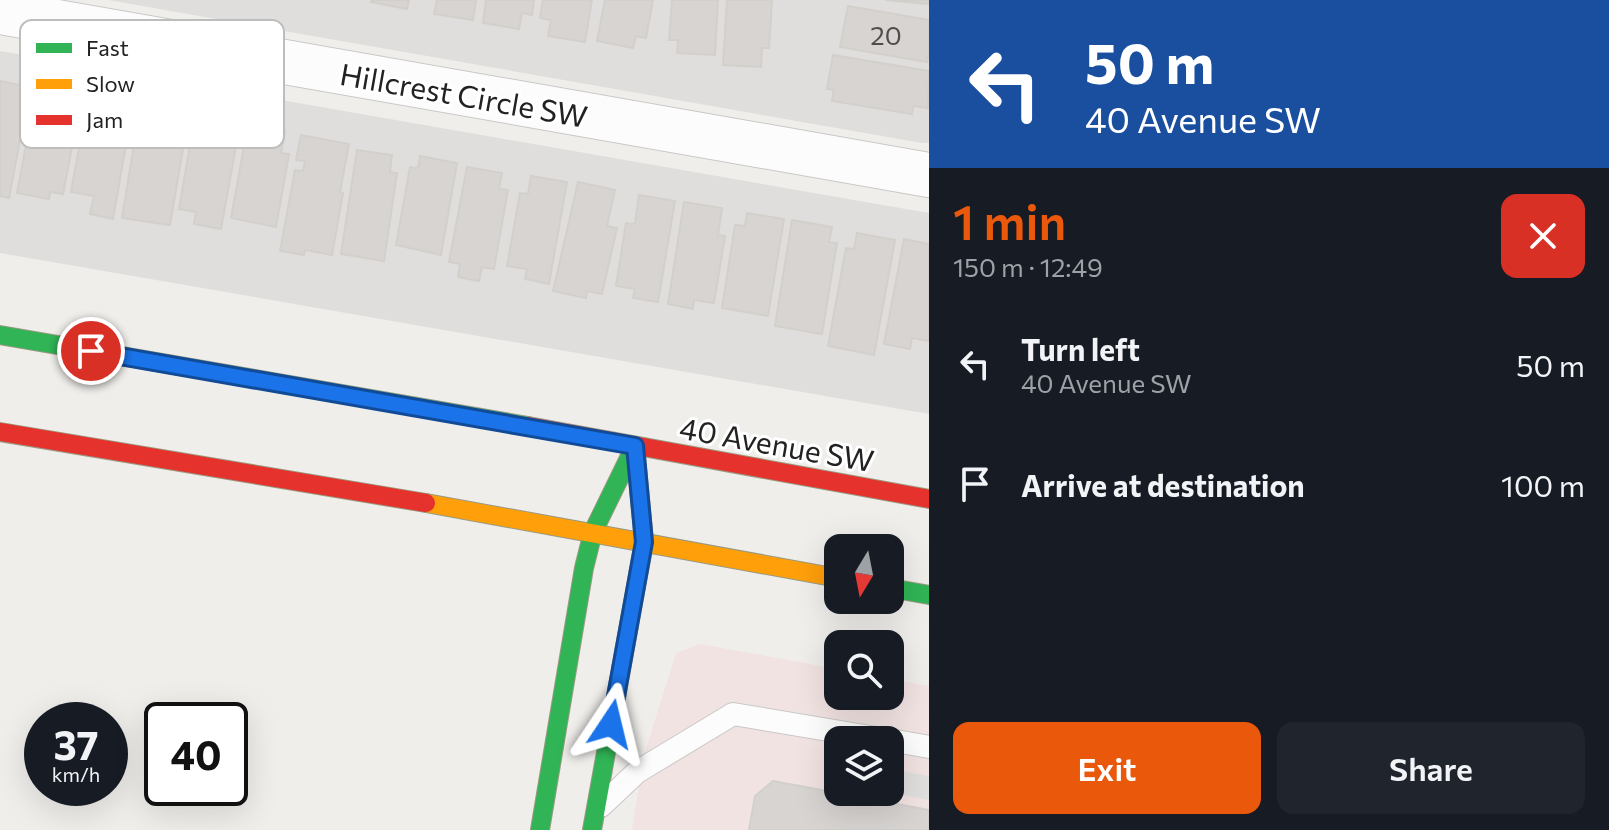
<!DOCTYPE html>
<html lang="en">
<head>
<meta charset="utf-8">
<style>
  body { margin:0; font-family:Commissioner,sans-serif; background:#20242c; color:#f1f3f6; height:100vh; display:flex; flex-direction:column; font-size:30px; white-space:nowrap }
  * { box-sizing:border-box; margin:0 }
  p { font-size:26px; color:#9ea1a6 }
  .icon { flex:none; width:44px; height:44px; fill:none; stroke:currentColor; stroke-width:2; stroke-linecap:round; stroke-linejoin:round }
  .map { position:relative; flex:1; overflow:hidden }
  .side { display:flex; flex-direction:column; background:#171b24; width:680px }
  .side>* { flex:none }
  .hud { background:#1a4fa0; color:#fff; overflow:hidden }
  .needle { width:52px; rotate:190deg }
  .fabs { position:absolute; left:824px; top:534px; display:grid; gap:16px }
  .fabs a { display:grid; place-items:center; width:80px; height:80px; border-radius:16px; background:#171b24; box-shadow:0 8px 32px #0002; font-size:40px }
  .speed { position:absolute; left:24px; top:702px; display:flex; gap:16px; font-size:40px; font-weight:700; text-align:center }
  .speed>* { display:grid; place-content:center; width:104px; height:104px; border-radius:50%; background:#171b24; box-shadow:0 8px 32px #0002; line-height:1 }
  .speed small { font-size:20px; font-weight:400 }
  .speed .limit { border:4px solid #111; border-radius:12px; background:#fff; color:#111 }
  .pin { position:absolute; display:grid; place-items:center; width:68px; height:68px; color:#fff; margin:-34px; border:4px solid #fff; border-radius:50%; box-shadow:0 2px 8px #0007 }
  .me { position:absolute; width:88px; margin:-44px; rotate:10deg; stroke-linejoin:round; filter:drop-shadow(0 0 6px #0008) }
  .turn { display:flex; align-items:center; gap:28px; height:168px; padding:0 24px; font-size:36px }
  .turn .icon { width:104px; height:104px; stroke-width:2.5 }
  .turn b { display:block; font-size:56px; line-height:68px }
  .round { display:grid; place-items:center; flex:none; width:84px; height:84px; border-radius:16px; background:#20242c }
  .headline { display:flex; align-items:center; justify-content:space-between; height:136px; padding:0 24px }
  h1 { font-size:48px; font-weight:600; line-height:60px; color:#ea580c }
  .primary-button { display:flex; gap:16px; margin-top:auto; padding:16px 24px }
  .primary-button a { flex:1; height:92px; border-radius:16px; background:#ea580c; color:#fff; font-size:32px; font-weight:600; line-height:92px; text-align:center }
  .primary-button a+a { background:#20242c; color:#f1f3f6 }
  ul { padding:0; list-style:none }
  li { display:flex; align-items:center; gap:24px; height:120px; padding:0 24px }
  li div { flex:1 }
  li b { display:block; font-size:30px }
  li em { font-style:normal }
  main { display:flex; flex:1; min-height:0 }
  .map>svg:first-child { display:block }
</style>
</head>
<body>
<main>
<div class="map">
<svg width="929" height="830" viewBox="0 0 929 830">
  <rect width="100%" height="100%" fill="#f0eeeb"/>
  <path fill="#dfdedc" d="M108 0H929V143H922Z
    M0 51 929 213V414L0 253Z"/>
  <path fill="#f1e3e1" fill-rule="evenodd" d="M700 644 838 669V696H890V679L929 686V830H632L643 758 676 653ZM838 740H890V792H838Z"/>
  <path fill="#e0dfde" d="M890 769 929 776V800L886 792H890Z"/>
  <path fill="#d7d4d2" stroke="#d3d0cc" stroke-width="2" d="M372 0H409L407 9 371 2Z
    M437 0H476L473 20 434 14Z
    M486 0H534L532 15 522 13 519 29 483 23Z
    M543 0H592L585 42 548 36 551 20 540 18Z
    M605 0H653L646 38 636 36 633 48 597 41Z
    M672 0H718L715 55 677 53 678 40H669Z
    M727 0H772L769 48H762L761 67 723 65Z
    M885 0H929V4Z
    M848 6 929 20V53L927 62 840 47Z
    M833 55 929 71 928 108 913 106 912 114 832 101 834 90 827 89Z
    M0 81 30 87 9 198 0 196Z
    M37 87 72 93 68 114 78 116 63 194 50 192 49 199 17 193Z
    M97 99 133 105 113 219 90 214 94 196 71 192 83 126H87L90 108 96 109Z
    M140 108 181 116 179 130 186 131 170 225 122 218Z
    M195 116 240 124 221 229 194 224 196 212 179 209Z
    M248 125 285 132 281 153 289 154 276 227 231 218Z
    M301 135 349 144 340 192 343 193 332 255 305 250 304 255 280 251 295 170 303 171 305 161 296 160Z
    M357 150 392 155 390 172 397 173 384 261 341 254Z
    M420 156 457 163 441 255 396 245 410 167 418 168Z
    M467 167 502 173 499 189 508 190 494 269 482 267 479 281 458 277 460 264 449 262Z
    M531 176 567 182 549 284 525 279 527 269 507 266 520 193 528 194Z
    M578 182 615 190 607 226 617 228 602 294 587 291 586 298 553 291Z
    M639 195 675 201 658 302 633 298 635 289 616 286 626 223 635 224Z
    M684 202 722 208 718 235 725 236 714 303 694 300 693 309 668 304Z
    M747 213 784 219 768 316 722 308 735 225 745 226Z
    M792 220 832 227 829 242 837 243 822 334 775 326Z
    M857 233 895 240 874 355 828 346 846 248 854 249Z
    M904 239 929 244V341L912 338 910 349 884 344Z
    M773 781 929 810V830H749L755 796Z"/>
  <g fill="none" stroke-linecap="round" stroke-linejoin="round">
    <defs>
      <path id="lane" d="M890 740 929 747
        M601 806 637 772 733 714 888 740"/>
      <path id="street" d="M0 12 929 175"/>
      <path id="fast" d="M0 335 528 426
        M890 588 929 595
        M540 830 584 568 593 532 635 446
        M592 830 644 542 635 446"/>
      <path id="slow" d="M426 503 838 578"/>
      <path id="jam" d="M528 426 929 499
        M0 432 426 503"/>
    </defs>
    <use href="#lane" stroke="#c9c8c7" stroke-width="24"/>
    <use href="#street" stroke="#c9c8c7" stroke-width="46"/>
    <use href="#fast" stroke="#999a82" stroke-width="20"/>
    <use href="#slow" stroke="#999a82" stroke-width="20"/>
    <use href="#jam" stroke="#999a82" stroke-width="20"/>
    <use href="#lane" stroke="#fdfcfc" stroke-width="22"/>
    <use href="#street" stroke="#fdfcfc" stroke-width="44"/>
    <use href="#fast" stroke="#30b455" stroke-width="18"/>
    <use href="#slow" stroke="#ff9f0a" stroke-width="18"/>
    <use href="#jam" stroke="#e5322d" stroke-width="18"/>
  </g>
  <g fill="none" stroke-linecap="round" stroke-linejoin="round">
    <defs>
      <path id="route" d="M91 351 635 446 644 542 611 724"/>
    </defs>
    <use href="#route" stroke="#114b97" stroke-width="20"/>
    <use href="#route" stroke="#1a73e8" stroke-width="14"/>
  </g>
  <g text-anchor="middle" dominant-baseline="central" stroke-width="6" stroke-linejoin="round" paint-order="stroke">
    <g font-size="26" fill="#4f4e4e">
      <text x="886" y="34">20</text>
    </g>
    <g font-size="30" fill="#222" stroke="#fff">
      <text transform="translate(464 94) rotate(10)">Hillcrest Circle SW</text>
      <text transform="translate(777 443) rotate(10)">40 Avenue SW</text>
    </g>
  </g>
  <rect x="20" y="20" width="264" height="128" rx="12" fill="#fff" stroke="#bdbdbd" stroke-width="2"/>
  <rect x="36" y="43" width="36" height="10" fill="#30b455"/>
  <rect x="36" y="79" width="36" height="10" fill="#ff9f0a"/>
  <rect x="36" y="115" width="36" height="10" fill="#e5322d"/>
  <g font-size="22" fill="#222">
    <text x="86" y="56">Fast</text>
    <text x="86" y="92">Slow</text>
    <text x="86" y="128">Jam</text>
  </g>
</svg>
<div class="fabs">
<a><svg class="needle" viewBox="-14 -14 28 28"><path d="M0-13l5 13h-10z" fill="#e53935"/><path d="M0 13l5-13h-10z" fill="#9ea1a6"/></svg></a>
<a><svg class="icon" aria-label="search" viewBox="0 0 24 24"><circle cx="10" cy="10" r="6"/><path d="M15 15l6 6"/></svg></a>
<a><svg class="icon" aria-label="layers" viewBox="0 0 24 24"><path d="M12 4l9 5-9 5-9-5zM3 14l9 5 9-5"/></svg></a>
</div>
<div class="speed"><div>37<small>km/h</small></div><div class="limit">40</div></div>
<div class="pin" style="left:91px;top:351px;background:#d93025"><svg class="icon" aria-label="arrive" viewBox="0 0 24 24"><path d="M6 21V4h12l-3 4 3 4H6"/></svg></div>
<svg class="me" style="left:611px;top:724px" viewBox="-20 -20 40 40"><path d="M0-17L14 15 0 8-14 15z" fill="#1a73e8" stroke="#fff" stroke-width="4"/></svg>
</div>
<section class="side">
<div class="hud">
<div class="turn"><svg class="icon" aria-label="left" viewBox="0 0 24 24"><path d="M17 20v-9H6M10 6l-5 5 5 5"/></svg><div><b>50 m</b>40 Avenue SW</div></div>
</div>
<div class="headline"><div><h1>1 min</h1><p>150 m · 12:49</p></div><a class="round" style="background:#d93025;color:#fff"><svg class="icon" aria-label="close" viewBox="0 0 24 24"><path d="M6 6l12 12M18 6L6 18"/></svg></a></div>
<ul>
<li><svg class="icon" aria-label="left" viewBox="0 0 24 24"><path d="M17 20v-9H6M10 6l-5 5 5 5"/></svg><div><b>Turn left</b><p>40 Avenue SW</p></div><em>50 m</em></li>
<li><svg class="icon" aria-label="arrive" viewBox="0 0 24 24"><path d="M6 21V4h12l-3 4 3 4H6"/></svg><div><b>Arrive at destination</b></div><em>100 m</em></li>
</ul>
<div class="primary-button"><a>Exit</a><a>Share</a></div>
</section>
</main>
</body>
</html>
